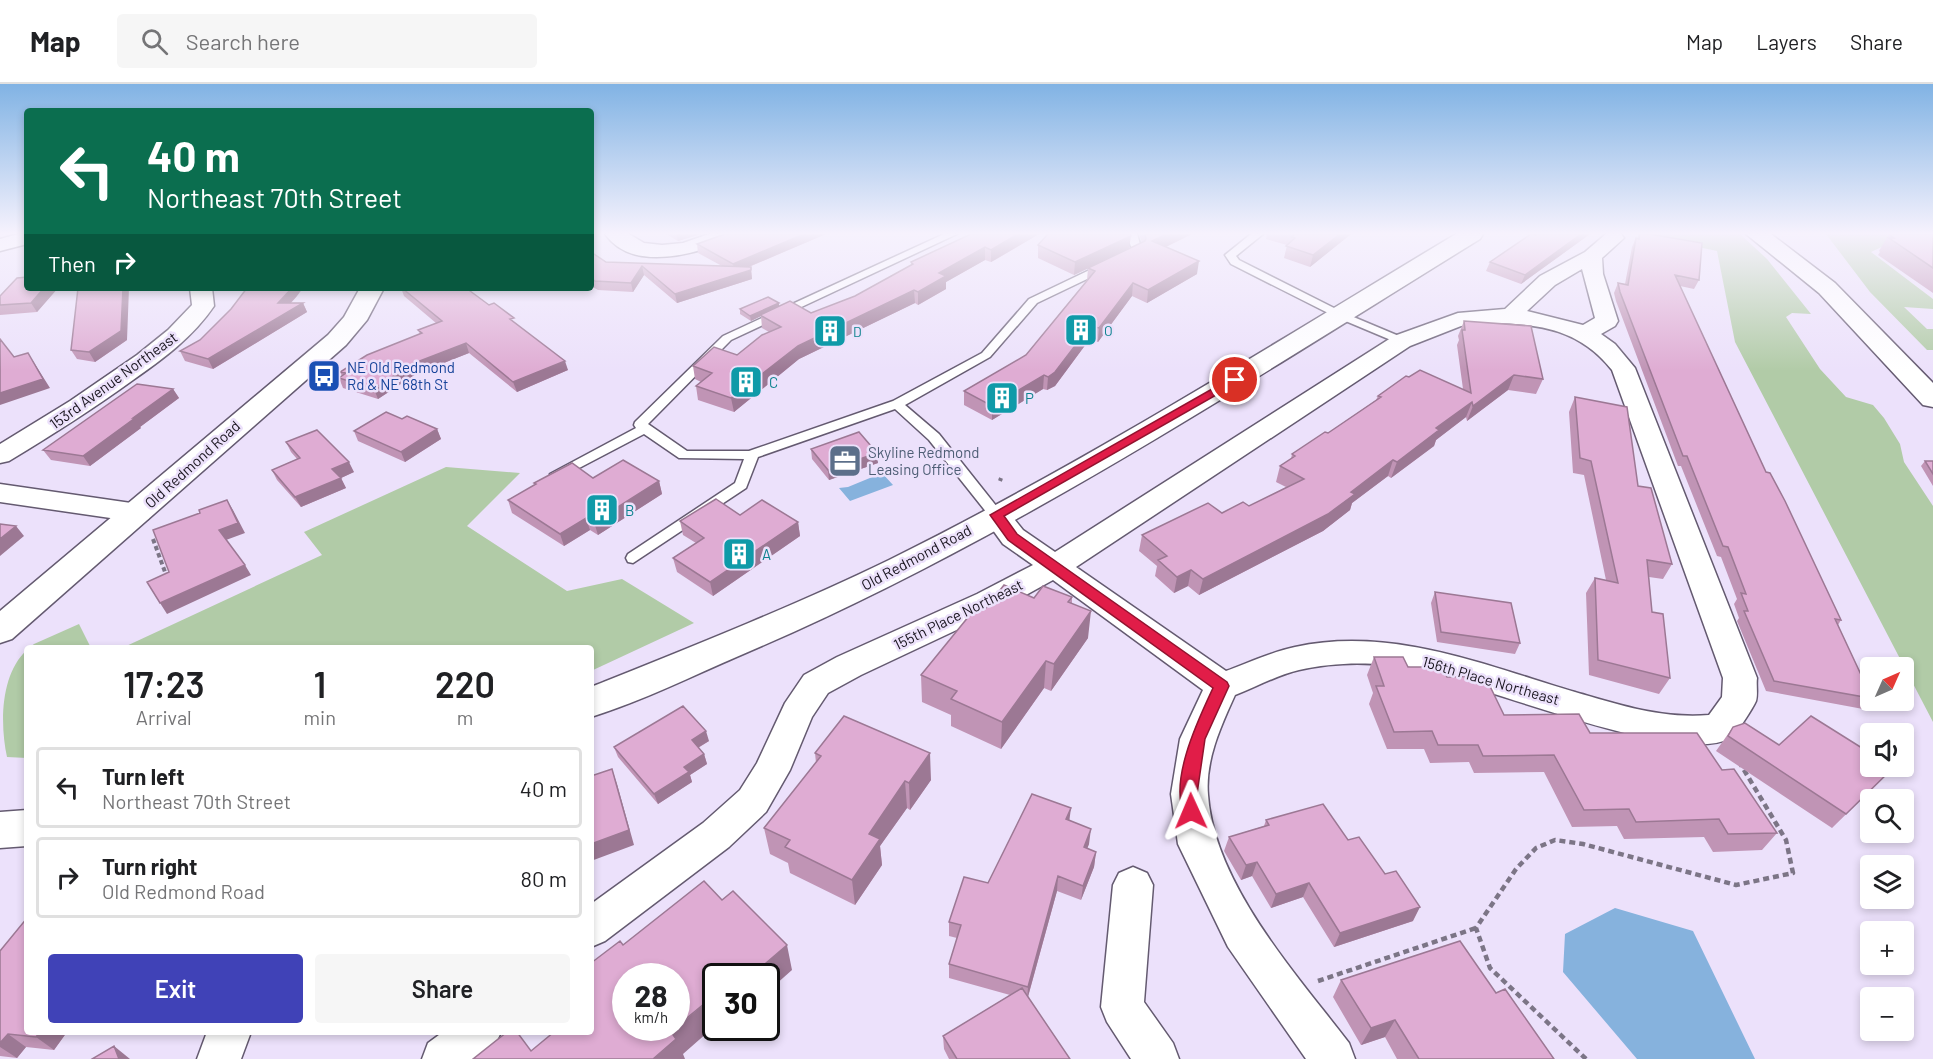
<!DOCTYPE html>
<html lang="en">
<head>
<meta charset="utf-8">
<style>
  body { margin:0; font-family:Barlow,sans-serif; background:#f6f6f6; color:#202124; height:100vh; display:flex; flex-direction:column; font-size:22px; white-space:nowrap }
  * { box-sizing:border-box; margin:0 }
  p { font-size:20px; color:#757577 }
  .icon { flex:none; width:33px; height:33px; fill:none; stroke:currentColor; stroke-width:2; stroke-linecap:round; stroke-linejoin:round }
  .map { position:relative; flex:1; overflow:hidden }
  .side { position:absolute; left:24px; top:561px; width:570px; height:390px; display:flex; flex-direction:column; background:#fff; border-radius:6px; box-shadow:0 3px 9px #0003 }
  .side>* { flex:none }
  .banner { position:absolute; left:24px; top:24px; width:570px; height:183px; border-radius:6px; box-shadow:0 3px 9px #0003; background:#0b6e4f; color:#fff; overflow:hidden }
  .needle { width:39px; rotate:45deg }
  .tools { position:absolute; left:1860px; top:573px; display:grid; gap:12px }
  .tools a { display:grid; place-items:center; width:54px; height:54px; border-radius:6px; background:#fff; box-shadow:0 3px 9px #0003; font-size:30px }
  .speed { position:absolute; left:612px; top:879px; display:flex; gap:12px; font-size:30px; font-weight:700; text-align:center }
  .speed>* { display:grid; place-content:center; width:78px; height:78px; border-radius:50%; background:#fff; box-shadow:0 3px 9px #0003; line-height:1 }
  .speed small { font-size:15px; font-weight:400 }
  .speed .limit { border:3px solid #111; border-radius:9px; background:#fff; color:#111 }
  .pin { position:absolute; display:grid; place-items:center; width:51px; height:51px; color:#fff; margin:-26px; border:3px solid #fff; border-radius:50%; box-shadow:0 2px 6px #0007 }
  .me { position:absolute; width:66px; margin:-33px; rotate:359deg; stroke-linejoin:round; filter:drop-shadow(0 0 4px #0008) }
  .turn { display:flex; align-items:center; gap:21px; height:126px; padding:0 24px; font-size:27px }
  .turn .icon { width:78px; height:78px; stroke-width:2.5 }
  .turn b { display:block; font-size:42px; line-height:51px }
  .then { display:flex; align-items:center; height:57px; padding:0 24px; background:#0003; gap:12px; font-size:22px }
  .eta { display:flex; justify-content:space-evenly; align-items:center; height:102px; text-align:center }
  .eta b { font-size:36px; font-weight:600; line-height:42px }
  .primary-button { display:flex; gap:12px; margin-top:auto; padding:12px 24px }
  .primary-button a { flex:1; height:69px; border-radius:6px; background:#4042b7; color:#fff; font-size:24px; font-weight:600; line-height:69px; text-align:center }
  .primary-button a+a { background:#f6f6f6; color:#202124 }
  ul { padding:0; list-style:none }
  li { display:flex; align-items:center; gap:18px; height:81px; margin:0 12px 9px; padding:0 12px; border:3px solid #e0e0e0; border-radius:6px }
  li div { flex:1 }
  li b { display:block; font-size:22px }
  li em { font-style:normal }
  header { display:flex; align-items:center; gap:36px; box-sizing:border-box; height:84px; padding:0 30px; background:#fff; border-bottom:2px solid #e0e0e0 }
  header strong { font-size:28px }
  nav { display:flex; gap:33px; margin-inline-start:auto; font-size:21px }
  .search { width:420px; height:54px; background:#f6f6f6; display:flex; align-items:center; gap:15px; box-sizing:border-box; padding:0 21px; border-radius:6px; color:#757577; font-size:22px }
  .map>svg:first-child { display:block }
</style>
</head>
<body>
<header>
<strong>Map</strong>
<div class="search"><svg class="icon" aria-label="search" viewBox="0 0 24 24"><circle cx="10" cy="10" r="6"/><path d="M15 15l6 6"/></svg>Search here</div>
<nav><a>Map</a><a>Layers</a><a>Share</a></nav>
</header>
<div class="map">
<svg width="1933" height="975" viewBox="0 0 1933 975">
  <rect width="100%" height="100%" fill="#ece1fb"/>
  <path fill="#b1cba7" d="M1637 150H1740L1767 175 1811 230 1792 229 1786 233 1820 285 1846 313 1873 321 1884 334 1900 360 1904 378 1933 422V638L1735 258 1717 167Z
    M1826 150H1933L1892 158 1871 168 1933 215V225L1904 223 1927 245H1933V266H1927L1870 208Z
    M446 383 520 389 467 442 567 507 622 495 694 539 591 587V564H122L322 471 304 448Z
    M79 540 91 564H29L34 560Z
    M27 566V674L7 673C0 641 0 590 27 566Z"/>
  <path fill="#86b2dd" d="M882 389 893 401 850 417 839 404 848 403Z
    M1615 824 1693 847 1755 975H1637L1563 888 1565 850Z"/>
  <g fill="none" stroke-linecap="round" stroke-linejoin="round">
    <defs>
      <path id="lane" d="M944 150H957L731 256 648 340 687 367H749L893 317 982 269 1029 215 1100 181H1108V185L1037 219 990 273 905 321 939 350 1001 428 1003 431 1001 434H991L929 356 895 325 758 373 746 404 633 479 628 478 626 474 628 470 735 399 744 375 679 374 644 350 562 393 557 394 550 390 636 344 634 341 635 338 723 252Z
        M1127 150H1137L1142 167 1126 175 1121 172 1132 166Z
        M1251 150H1263L1236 172 1239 176 1344 229 1406 255V259H1398L1336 233 1231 180 1225 171Z"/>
      <path id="street" d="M18 150H27V160L0 167V155Z
        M605 150H629L644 159 662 161 683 159 709 150H737L734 154C699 169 633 190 605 150Z
        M1606 150H1621L1624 154 1602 174 1603 190 1618 237 1615 242 1601 250 1615 260 1635 284 1757 594C1756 601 1758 610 1756 617 1753 624 1736 651 1730 654 1675 686 1459 588 1385 581 1358 578 1326 580 1299 586 1277 591 1256 603 1235 611 1221 642 1205 676 1208 711 1214 800 1297 891 1349 959L1355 975H1306L1228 863 1178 760 1171 710 1180 655 1203 606 1053 496 999 526 861 591 828 609 812 633 790 686 766 728 729 763 605 857 591 863V820L703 739 740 706 757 679 785 619 804 591 837 573 977 510 1033 481 1003 460 982 431 986 425 996 422 1006 425 1023 446 1055 468 1394 252 1458 229 1505 225 1540 192 1585 168ZM1582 185 1595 234 1583 241 1527 227 1555 201ZM1493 239C1541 240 1580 246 1612 286L1723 594 1722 613 1709 631C1662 635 1620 621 1575 608 1484 581 1391 542 1295 563 1271 568 1248 579 1226 587L1076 483 1410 262 1461 242Z
        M190 204H212L214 222C193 253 163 275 133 296 93 325 52 351 9 377L0 379V360L70 317 137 271 168 246 192 221Z
        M0 400 138 420 148 423 152 429 148 435 138 438 0 418Z
        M1133 783 1147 789 1153 801 1144 918 1173 959 1179 975H1131L1107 938 1101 923 1113 801 1119 789Z
        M207 948H251L241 975H197Z
        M443 948H501L494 963 480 975H422L428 959Z"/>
      <path id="secondary" d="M1456 150H1483L1480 155C1240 303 1002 460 741 571 692 592 642 617 591 633V603C691 563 792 523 889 476 1085 379 1270 262 1456 150Z
        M1746 150H1771L1835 199 1933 299V323L1923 321 1819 209Z
        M360 204H384L367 236 346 261 12 555 0 559V527L328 251 344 233Z
        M27 726V762L0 764V728Z"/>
    </defs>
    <use href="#lane" stroke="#645a70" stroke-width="3"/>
    <use href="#street" stroke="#645a70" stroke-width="3"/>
    <use href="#secondary" stroke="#645a70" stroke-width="3"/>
    <path stroke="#7c7586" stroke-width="4" stroke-dasharray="4.5 3" stroke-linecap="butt" d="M1000 397 1001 394
      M153 455 165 488"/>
    <path stroke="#7c7586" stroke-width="4.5" stroke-dasharray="6 4" stroke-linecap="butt" d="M1318 897 1476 844
      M1586 975 1490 884 1476 844 1516 785 1536 764 1555 756 1583 760 1736 801 1793 789 1786 756 1741 681"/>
    <use href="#lane" fill="#fff" fill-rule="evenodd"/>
    <use href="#street" fill="#fff" fill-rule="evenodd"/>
    <use href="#secondary" fill="#fff" fill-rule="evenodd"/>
  </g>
  <path fill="#c094b5" d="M666 150H701L678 157Z
    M725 150H826L749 183H751L752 195 677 219 644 191 633 208 598 206 591 202V168L606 178 722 182 698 169 697 160Z
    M967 150H1039L995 176 991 178 985 176 946 198V205L918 221 915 219 799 275 734 328 698 316 696 302 701 298 695 295 693 282 737 271 769 248 762 244 761 232 751 237 740 230V225L779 219V222L811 229 855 212 911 181V178L968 152Z
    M1139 150H1192L1166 163 1197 190 1147 219 1132 212 1098 258 1089 256 1055 302 1047 306 1043 305 992 336 964 321V307L1026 271 1087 196 1088 184 1097 180 1074 191 1038 174V161L1129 165 1142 159Z
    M1267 150H1351L1310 183 1284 174 1287 161 1266 155Z
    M1537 150H1590L1521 200 1486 187 1490 178Z
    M1639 150 1699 196 1694 205 1680 202 1766 388 1841 536 1838 541 1870 610V616L1863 625 1766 607 1737 537 1739 534 1734 520 1737 515 1721 473 1717 472 1681 382H1678L1616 217 1614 209 1618 199 1625 200 1632 163 1636 154 1637 155Z
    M1889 150H1933V209L1878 171 1880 168 1879 167Z
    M27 204H58L37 228 0 231V212Z
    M401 204H466L489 221 516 240 568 286 517 308 469 269 416 290 378 315 343 304 339 294 342 292 340 288 420 250 418 246 436 239 404 212Z
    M297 212 291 219H303L307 228 213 285 185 277 180 267Z
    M1464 237 1543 295 1536 310 1508 306 1467 337 1466 333 1436 356 1434 362 1391 394 1388 392 1352 419 1350 426 1323 447 1199 511 1188 502 1174 509 1155 492 1157 482 1139 467 1142 451 1249 422 1286 403 1276 398 1280 382 1291 375 1292 370 1328 349 1376 316 1378 312 1409 293 1463 305 1457 261 1459 256 1458 252Z
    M127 256 95 278 77 275 71 266Z
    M173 305 179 314 140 343 141 344 90 382 51 376 43 366Z
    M1575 313 1638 402 1672 480 1663 495 1649 493 1652 528 1670 594 1659 610 1589 591 1586 509 1595 494 1606 496 1584 391 1573 389 1569 328Z
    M402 335 437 345 441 355 405 378 358 357 354 347Z
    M286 358 354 388 341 394 346 404 301 423 277 396 272 386 297 375 291 368Z
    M811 365 878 379 829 396 812 375Z
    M1925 377H1933V402L1921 382Z
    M593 394 659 397 662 410 598 451 590 446 564 462 512 429 508 416 535 401 534 399Z
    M740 431 798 438 800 452 713 512 677 488 673 474 696 459 683 451 680 437Z
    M1435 508 1520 559 1515 570 1437 558 1431 519Z
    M1072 513V519L1088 554 1051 607 1044 604 1001 665 951 642V631L922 618 921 591 986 524 1034 514Z
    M1374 573 1447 593 1504 631 1590 649 1722 686 1777 749 1762 766 1713 768 1704 753 1624 755 1617 742 1572 743 1544 688 1474 689 1469 678 1430 679 1424 665H1387L1369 620 1373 609 1367 591Z
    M1733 643 1779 661 1879 698 1832 744 1716 667Z
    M709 657 698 664 704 670 707 680 690 691 692 698 658 720 618 673 614 663Z
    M815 669 931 696 910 726 907 724 880 762 882 781 855 821 790 789 788 779 770 770 764 744 816 679Z
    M1069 736 1089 760 1087 764 1096 768 1094 783 1081 816 1057 807 1028 913 1070 975H949L944 965 943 952 1010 911 949 894V880L957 854 949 852V838Z
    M1266 736 1348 756 1413 837 1334 863 1303 813 1271 824 1252 792 1241 796 1224 767 1229 753 1264 742Z
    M0 867 27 948H67L54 966 26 963 17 974 0 972Z
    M1341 896 1496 909 1554 975H1397L1385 953 1361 961 1333 913Z"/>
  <path fill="#9c7894" d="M676 150H701L678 157Z
    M804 150H826L734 189 733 180Z
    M1018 150H1039L991 178V166Z
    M1167 150H1192L1151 170 1152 157Z
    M1340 150H1351L1310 183 1313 171Z
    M1581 150H1590L1521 200 1525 191Z
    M1131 152 1129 165 1074 191 1075 178Z
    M985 163V176L946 198V205L918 221V208L939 189Z
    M1199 177 1197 190 1147 219 1148 206Z
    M642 182 644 191 633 208 631 199Z
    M751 186 752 195 677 219 675 210Z
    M1133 199 1132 212 1098 258 1099 244Z
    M44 204H58L37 228 31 219Z
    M123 204H129L127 256 95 278 89 268Z
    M292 204H303L297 212 282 228 278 219Z
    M914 206 915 219 799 275 734 328 731 314 798 262Z
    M303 219 307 228 213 285 208 275Z
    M779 219V223L760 231 761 232 751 237 750 232Z
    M1090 242 1089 256 1055 302 1047 306 1048 293Z
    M466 259 469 269 416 290 378 315 374 305 412 280Z
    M28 269 50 304 0 321V309Z
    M565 277 568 286 517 308 513 298Z
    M1044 291 1043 305 992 336V322Z
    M1514 291 1508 306 1467 337 1473 322Z
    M173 305 179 314 140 343 141 344 90 382 83 372 133 334Z
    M1472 318 1466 333 1436 356 1434 362 1391 394 1397 378 1436 344Z
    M437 345 441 355 405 378 401 368Z
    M877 369 878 379 829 396 828 386Z
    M1393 376 1388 392 1352 419 1350 426 1323 447 1199 511 1203 495 1351 408Z
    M349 378 354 388 341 394 346 404 301 423 295 413 332 385Z
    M659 397 662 410 598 451 594 438Z
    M227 416 233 426 245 449 226 456 219 446Z
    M586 434 590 446 564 462 560 450Z
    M798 438 800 452 713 512 710 498Z
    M16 442 24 452 0 472V455Z
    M245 481 251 491 167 530 160 519Z
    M1191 486 1188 502 1174 509 1177 493Z
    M1091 527 1088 554 1051 607 1054 580Z
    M1046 577 1044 604 1001 665 1002 638Z
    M706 647 709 657 694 666 692 656Z
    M930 669 931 696 910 726 909 699Z
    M704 670 707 680 690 691 692 698 658 720 654 710 684 683Z
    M612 685 617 700 634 761 591 777V760Z
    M905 697 907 724 880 762 882 781 855 821 852 796 869 750Z
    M1071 724 1069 739 1066 735Z
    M1091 745 1089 760 1082 778 1084 763Z
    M1096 768 1094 783 1081 816 1083 802Z
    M1257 778 1252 792 1241 796 1246 781Z
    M1058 792 1057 807 1027 916 1028 903Z
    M1309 799 1303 813 1271 824 1276 810Z
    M1420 823 1413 837 1334 863 1340 849Z
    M787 861 792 886 766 909V892H751Z
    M716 910V941L683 970 685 975H653L671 948Z
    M1395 936 1385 953 1361 961 1371 944Z
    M40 948H67L54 966 36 953Z
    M8 950 26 963 17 974 0 963V959Z
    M114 962 130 975H119Z"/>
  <path fill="#dfacd3" stroke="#9c7894" stroke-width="1.5" d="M725 150H804L733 180 697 160Z
    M971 150H1018L991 166 985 163 939 189 946 192 918 208 914 206 798 262 731 314 696 302 712 289 693 282 714 263 737 271 762 251 781 243 760 231 790 217 811 229 855 212 913 180 911 178Z
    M1048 150H1130L1131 152 1075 178 1038 161Z
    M1145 150H1167L1152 157 1199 177 1148 206 1133 199 1099 244 1090 242 1055 288 1048 293 1044 291 992 322 964 307 1026 271 1095 187 1088 184 1145 157 1146 154Z
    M1292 150H1340L1313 171 1286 162 1295 154 1292 153 1294 151Z
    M1531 150 1536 151 1537 150H1581L1525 191 1490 178Z
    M1640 150H1649L1702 159 1699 196 1675 191 1766 388 1770 389 1785 417 1841 536 1835 535 1870 610V614L1774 597 1744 527H1748L1741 509 1746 510 1728 463 1723 462 1687 372H1683L1620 208 1618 199 1628 201 1636 154 1639 155Z
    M1889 150H1933V184L1889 154H1894Z
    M591 168 606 178 751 183V186L675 210 642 182 631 199 595 197 591 195Z
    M27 193V204H44L31 219 0 221V212L17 194Z
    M78 204H123L121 247 89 268 71 266Z
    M247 204H292L278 219H303L208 275 180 267 200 256 231 225Z
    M402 204H466L489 221 494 219 514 234 510 235 565 277 513 298 466 259 412 280 374 305 339 294 346 289 340 288 367 271 422 249 418 246 442 237Z
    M768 213 779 219 750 232 740 225Z
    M1464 237 1531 242 1543 295 1514 291 1473 322 1472 318 1436 344 1439 346 1397 378 1393 376 1351 408 1355 410 1328 430 1203 495 1191 486 1177 493 1158 476 1167 472 1142 451 1208 419 1222 429 1243 418 1249 422 1304 395 1280 382 1295 372 1292 370 1325 348 1328 349 1381 313 1378 312 1406 292 1409 293 1420 286 1471 309 1462 246H1465Z
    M0 255 14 273 28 269 43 295 0 309Z
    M137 300 173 305 133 334H135L83 372 43 366Z
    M1575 313 1627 323 1638 402 1651 404 1672 480 1647 476 1652 528 1663 530 1670 594 1598 576 1595 494 1618 499 1591 377 1580 374Z
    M386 328 402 335 407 332 437 345 401 368 354 347Z
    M317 346 349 378 332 385 341 394 295 413 272 386 300 374 286 358Z
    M859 348 877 369 828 386 811 365Z
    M623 376 659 397 594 438 586 434 560 450 508 416 536 400 534 399 572 379 593 394Z
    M1925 377H1933V390Z
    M716 415 740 431 762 416 798 438 710 498 673 474 704 454 680 437Z
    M227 416 238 439 219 446 245 481 160 519 147 498 169 488 153 446 200 429 199 426Z
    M0 440 16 442 0 455Z
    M1004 501 1034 514 1043 502 1072 513 1068 518 1091 527 1054 580 1046 577 1002 638 951 615 957 607 921 591 978 521 986 524Z
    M1435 508 1511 519 1520 559 1441 548Z
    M1374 573H1403L1408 583H1442L1447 593 1485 592 1504 631 1579 630 1590 649H1697L1722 686 1734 685 1777 749 1728 750 1719 735 1636 738 1629 725 1584 726 1554 671 1483 672 1478 661H1438L1432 647 1394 648 1376 602H1384Z
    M683 622 706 647 692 656 704 670 684 683 689 688 654 710 614 663Z
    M844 632 930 669 909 699 905 697 869 750 880 755 852 796 785 763 790 756 764 744 821 672 815 669Z
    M1811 632 1870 669V682H1891L1893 684 1846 730 1728 652 1733 643 1745 639 1779 661Z
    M612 685 629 746 591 760V692Z
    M1032 710 1071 724 1066 735 1091 745 1084 763 1096 768 1083 802 1058 792 1028 903 949 880 961 841 949 838 964 793 988 799Z
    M1323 720 1348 756 1359 753 1385 790 1396 787 1420 823 1340 849 1309 799 1276 810 1257 778 1246 781 1229 753 1269 741 1266 736Z
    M704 797 722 816 733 807 787 861 751 892H716V910L676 943V892H626V944H676L671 948 676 955 653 975H473L507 948H517L531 967 554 948H591V879L620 857 623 861Z
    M27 834V948H40L36 953 8 950 0 959V867Z
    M1460 857 1496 909 1505 905 1554 975H1419L1395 936 1371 944 1341 896Z
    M1022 904 1070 975H957L943 952Z
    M114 962 119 975H92Z"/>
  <linearGradient id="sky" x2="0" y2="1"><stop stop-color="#81b3e4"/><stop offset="0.52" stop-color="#f6f2fd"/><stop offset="1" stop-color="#f6f2fd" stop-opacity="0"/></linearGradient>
  <rect width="1933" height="287" fill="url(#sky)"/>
  <path fill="#e11d48" stroke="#92132f" stroke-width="1.5" d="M1235 292 1240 296 1239 298 1004 432 1017 450 1227 598 1229 602 1205 655 1197 710 1200 727 1197 732 1191 734 1185 732C1168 698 1198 636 1213 604L1008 456 990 431Z"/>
  <defs>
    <symbol id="building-square" viewBox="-11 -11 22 22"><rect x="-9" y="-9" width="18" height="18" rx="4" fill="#0f9aa8" stroke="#ece1fb"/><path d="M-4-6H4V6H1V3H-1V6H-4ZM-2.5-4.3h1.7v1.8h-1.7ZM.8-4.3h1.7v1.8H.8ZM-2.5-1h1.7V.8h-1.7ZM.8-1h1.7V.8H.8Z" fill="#fff"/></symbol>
    <symbol id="bus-square" viewBox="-11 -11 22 22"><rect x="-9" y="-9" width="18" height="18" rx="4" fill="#1a4fb4" stroke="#ece1fb"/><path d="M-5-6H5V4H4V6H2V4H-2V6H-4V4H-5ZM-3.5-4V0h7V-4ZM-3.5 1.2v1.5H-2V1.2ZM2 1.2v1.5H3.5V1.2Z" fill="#fff"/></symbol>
    <symbol id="office-square" viewBox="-11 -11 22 22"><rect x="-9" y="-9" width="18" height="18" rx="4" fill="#5c6f8a" stroke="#ece1fb"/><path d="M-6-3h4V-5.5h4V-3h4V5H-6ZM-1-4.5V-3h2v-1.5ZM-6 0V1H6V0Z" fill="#fff"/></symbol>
  </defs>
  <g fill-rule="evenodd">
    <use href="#building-square" x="1062" y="227" width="38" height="38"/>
    <use href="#building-square" x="811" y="228" width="38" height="38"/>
    <use href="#bus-square" x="305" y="273" width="38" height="38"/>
    <use href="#building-square" x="727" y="279" width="38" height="38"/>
    <use href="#building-square" x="983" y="295" width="38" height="38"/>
    <use href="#office-square" x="826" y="358" width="38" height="38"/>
    <use href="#building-square" x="583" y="407" width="38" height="38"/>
    <use href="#building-square" x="720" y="451" width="38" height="38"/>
  </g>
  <g text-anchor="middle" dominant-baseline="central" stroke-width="5" stroke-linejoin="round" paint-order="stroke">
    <g font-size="14" fill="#0d838f" stroke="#ece1fb" text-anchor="start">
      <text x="1104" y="246">O</text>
      <text x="853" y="247">D</text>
    </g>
    <g font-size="15" fill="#164399" stroke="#ece1fb" text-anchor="start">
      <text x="347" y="283">NE Old Redmond<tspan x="347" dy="17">Rd &amp; NE 68th St</tspan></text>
    </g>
    <g font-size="15" fill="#19151e" stroke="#ece1fb">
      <text transform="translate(113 296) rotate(-36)">153rd Avenue Northeast</text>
      <text transform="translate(192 380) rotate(-42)">Old Redmond Road</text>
      <text transform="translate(916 473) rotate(-28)">Old Redmond Road</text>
      <text transform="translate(958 530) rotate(-26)">155th Place Northeast</text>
      <text transform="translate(1491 596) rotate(16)">156th Place Northeast</text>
    </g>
    <g font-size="15" fill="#0d838f" stroke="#ece1fb" text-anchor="start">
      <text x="769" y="298">C</text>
      <text x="1025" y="314">P</text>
      <text x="625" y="426">B</text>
      <text x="762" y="470">A</text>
    </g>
    <g font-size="15" fill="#4e5e75" stroke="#ece1fb" text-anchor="start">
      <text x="868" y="368">Skyline Redmond<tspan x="868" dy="17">Leasing Office</tspan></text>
    </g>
  </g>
</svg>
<div class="tools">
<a><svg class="needle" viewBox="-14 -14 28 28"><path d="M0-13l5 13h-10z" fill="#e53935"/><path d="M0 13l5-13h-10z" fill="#757577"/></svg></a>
<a><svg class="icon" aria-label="sound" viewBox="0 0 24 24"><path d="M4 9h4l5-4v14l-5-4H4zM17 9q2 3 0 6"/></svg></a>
<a><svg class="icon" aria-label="search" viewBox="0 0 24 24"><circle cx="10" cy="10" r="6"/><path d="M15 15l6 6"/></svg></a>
<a><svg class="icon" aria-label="layers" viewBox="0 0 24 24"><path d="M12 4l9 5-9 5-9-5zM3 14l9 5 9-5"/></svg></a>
<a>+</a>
<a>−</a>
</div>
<div class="speed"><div>28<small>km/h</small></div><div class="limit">30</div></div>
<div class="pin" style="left:1235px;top:296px;background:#d93025"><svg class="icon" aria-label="arrive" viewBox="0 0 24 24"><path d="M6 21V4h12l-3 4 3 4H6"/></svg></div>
<svg class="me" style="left:1191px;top:727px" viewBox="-20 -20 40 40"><path d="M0-17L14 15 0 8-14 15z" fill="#e11d48" stroke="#fff" stroke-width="4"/></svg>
<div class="banner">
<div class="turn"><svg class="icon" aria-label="left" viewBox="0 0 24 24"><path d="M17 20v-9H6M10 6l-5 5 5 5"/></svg><div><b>40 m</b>Northeast 70th Street</div></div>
<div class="then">Then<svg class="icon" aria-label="right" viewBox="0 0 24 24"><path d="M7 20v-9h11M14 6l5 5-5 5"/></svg></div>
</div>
<section class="side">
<div class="eta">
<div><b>17:23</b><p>Arrival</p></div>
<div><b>1</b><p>min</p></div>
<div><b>220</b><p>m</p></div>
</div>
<ul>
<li><svg class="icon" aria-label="left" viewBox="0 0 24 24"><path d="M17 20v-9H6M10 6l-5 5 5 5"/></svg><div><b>Turn left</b><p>Northeast 70th Street</p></div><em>40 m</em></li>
<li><svg class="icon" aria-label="right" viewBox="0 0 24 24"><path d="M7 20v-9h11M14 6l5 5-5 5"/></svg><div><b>Turn right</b><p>Old Redmond Road</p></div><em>80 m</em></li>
</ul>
<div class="primary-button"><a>Exit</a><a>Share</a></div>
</section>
</div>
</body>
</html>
